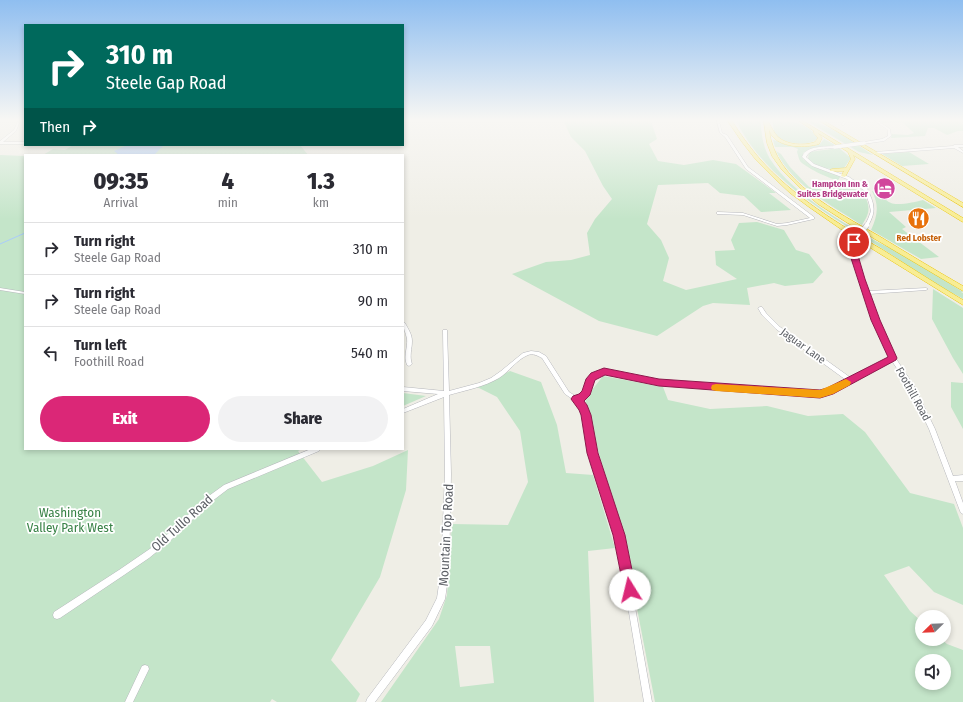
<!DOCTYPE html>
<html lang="en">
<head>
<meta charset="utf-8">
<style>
  body { margin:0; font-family:"Fira Sans Condensed",sans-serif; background:#f2f2f3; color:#2b2b33; height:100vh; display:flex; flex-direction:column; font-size:15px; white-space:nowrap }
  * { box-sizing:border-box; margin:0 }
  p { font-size:13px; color:#7c7c81 }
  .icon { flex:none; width:22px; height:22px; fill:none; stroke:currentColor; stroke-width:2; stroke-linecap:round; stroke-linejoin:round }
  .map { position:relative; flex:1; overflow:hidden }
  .drawer { position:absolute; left:24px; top:154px; width:380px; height:296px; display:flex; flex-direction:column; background:#fff; border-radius:0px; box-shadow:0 2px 6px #0003 }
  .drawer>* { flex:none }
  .hud { position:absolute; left:24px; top:24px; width:380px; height:122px; border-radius:0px; box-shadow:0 2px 6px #0003; background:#00695c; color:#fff; overflow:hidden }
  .needle { width:26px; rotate:247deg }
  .controls { position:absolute; left:915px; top:610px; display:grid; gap:8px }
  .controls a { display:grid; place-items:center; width:36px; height:36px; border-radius:50%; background:#fff; box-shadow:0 2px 6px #0003; font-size:20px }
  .pin { position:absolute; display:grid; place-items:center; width:34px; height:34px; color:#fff; margin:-17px; border:2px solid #fff; border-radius:50%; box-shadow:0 1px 4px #0007 }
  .me { position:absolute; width:44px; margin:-22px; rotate:351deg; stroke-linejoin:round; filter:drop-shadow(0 0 3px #0008) }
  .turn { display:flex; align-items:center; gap:14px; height:84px; padding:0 16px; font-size:18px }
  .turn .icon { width:52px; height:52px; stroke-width:2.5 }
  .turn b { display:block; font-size:28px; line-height:34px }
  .then { display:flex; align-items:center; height:38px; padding:0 16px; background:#0003; gap:8px; font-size:15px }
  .eta { display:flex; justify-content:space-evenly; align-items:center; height:68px; text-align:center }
  .eta b { font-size:24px; font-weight:800; line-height:28px }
  .button { display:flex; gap:8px; margin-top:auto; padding:8px 16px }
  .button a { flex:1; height:46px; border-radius:24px; background:#db2777; color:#fff; font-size:16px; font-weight:800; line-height:46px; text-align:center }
  .button a+a { background:#f2f2f3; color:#2b2b33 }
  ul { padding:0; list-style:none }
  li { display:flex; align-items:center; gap:12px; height:52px; padding:0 16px; border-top:1px solid #e1e1e2 }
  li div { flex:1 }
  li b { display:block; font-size:15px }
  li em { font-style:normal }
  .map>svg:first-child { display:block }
</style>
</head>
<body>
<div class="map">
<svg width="963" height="702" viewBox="0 0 963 702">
  <rect width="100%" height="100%" fill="#efeee6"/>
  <path fill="#c4e5c9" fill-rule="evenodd" d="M565 121H651L657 139 649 144 658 161 684 165 713 160 736 164 776 193H769L791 210 761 212 744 196 720 193 708 183 658 185 647 224 661 240 669 258 663 281 686 290 737 279 716 265 715 251 735 250 731 240 739 223 757 222 784 230 796 250 809 254 823 272 813 283 785 286 774 283 747 288 750 305 713 303 703 306 657 336 599 321 512 274 546 262 571 260 590 255 587 233 595 219 612 199 603 186 585 151 571 137 564 122Z
    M736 121H761C761 134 763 147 770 159 793 195 854 231 892 249 916 260 940 278 963 292H961L963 293V299C957 295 950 292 944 289 916 271 888 252 862 236 813 205 763 174 736 121Z
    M773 121C787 121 801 121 812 131 814 134 815 136 818 138 811 147 784 144 777 136 773 132 773 126 773 121Z
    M807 121C824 121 858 145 873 155L859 152Z
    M879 121H961H959L963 125V131H958L947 135 934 128H928L925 136 891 138 892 134 908 135 914 133 902 122 883 123Z
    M824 139 835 145 811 149 803 153V159L813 166 841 176 838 180C831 180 803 166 800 161 799 159 798 155 797 152L798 149 793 147H775L773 140C789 143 804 150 820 144Z
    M73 145H300L308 155H43L53 149 65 150Z
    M839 148 851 158 844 168C833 171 816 168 808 159L809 152Z
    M776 151 781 154 790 167 809 187 828 191 839 186 848 189 863 190C869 206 872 210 862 225 832 206 792 185 776 151Z
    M909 152 929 164 902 166 882 154Z
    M0 155 25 156V449H302L298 451 322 482 373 466 408 450 406 490 380 577 331 660 360 694 356 702H277L272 699 270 702H0Z
    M872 191C879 192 884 200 891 203 897 206 916 202 923 200L936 208 889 212 906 227 902 229 939 257 921 259 871 230C878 215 879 205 872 191Z
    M933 289 963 308V374L953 358 932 319Z
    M510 371 541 382 557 425 566 473 593 475 615 548 588 551 594 702H381L439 619 447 595 452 524 508 525 528 482 520 431 497 397 477 387ZM455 646H490L494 683 460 687Z
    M603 376 663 387 668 400 710 409 767 406 808 416 843 414 865 432 910 493 954 504 963 528V605L934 592 909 566 884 575 910 611 922 622V639H941L947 644 963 650V702H655L625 546 607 485 585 399ZM922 661H944V683H922Z
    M951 382 963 383V429L951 407Z
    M403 393 426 396 403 406Z"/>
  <path fill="#aaccfb" d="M127 145H164L154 155H119L114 151Z"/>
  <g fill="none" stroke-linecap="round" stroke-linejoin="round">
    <path stroke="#aaccfb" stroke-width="1" d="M0 244 25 233"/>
    <defs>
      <path id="minor" d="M717 121H719L722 133 727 135 748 167 814 217V219L787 225 777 226 743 215 717 214V212H718L743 213 777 224 787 223 810 218 746 169 725 137 720 133Z
        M844 121H846L844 125H842V124Z
        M875 121H878L890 129 891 136 884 141 863 144 862 143 864 142 882 139 888 136V130Z
        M18 122 19 123 16 131 3 142H25V144H0V141L14 130 17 123Z
        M954 145H963V147H958L963 151V153L954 148 875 154 873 153 875 152 953 146Z
        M835 146H836V148C826 149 811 147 806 157L814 164 849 177 865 188H867C874 204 877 210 868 226H866L865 225 868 219 871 211 869 203 865 191 847 179 812 166 802 157C807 145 825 147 835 146Z
        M853 241H855L856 242 855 252 868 291 926 288 928 289 926 290 869 294 872 306 889 348 914 386 935 429 953 476 963 475V481H955L963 503V514L961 513 960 511 929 429 909 387 892 361 832 392 821 396 659 385 604 373C602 374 598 375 595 377 588 384 596 395 580 400L587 408 596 453 622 535 652 702H644L616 535 590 453 581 409 574 400 565 394 542 358C538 356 533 353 528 355 516 360 509 372 499 378 484 387 466 390 449 395L451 474 449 571 445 599 432 626 375 702H366L367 699 426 620 437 598 441 571 445 474 444 397 403 413V409L438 394 403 391V387L444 391 443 331V330H447V331L449 391 479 383 491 378 501 371 518 357 523 353 531 351 539 352 546 356 569 392 577 397 581 395 585 392 588 379 592 374 604 369 659 381 821 392 828 390 846 380 776 329 762 315 758 308 760 307H762L766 313 780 327 851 378 890 357 885 348 868 306 851 252Z
        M0 288 25 292V294L0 290Z
        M403 322 405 323C408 329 412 334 412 341 412 349 409 356 412 364L409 366 407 365C403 355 408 349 407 339 406 333 403 328 403 322Z
        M311 449H320L319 451 228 489 211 502 170 541 149 558 124 575 60 618 57 619 54 618 53 615 54 612 119 570 157 544 206 498 224 485Z
        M145 665 148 666 149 669 133 702H125L142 666Z"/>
      <path id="highway" d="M728 121H732C740 134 749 146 759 158 793 197 839 224 883 250 910 267 936 284 963 300V305L848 234 809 207 790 193 773 177 756 160 742 142Z
        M764 121H768C770 125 774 133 778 137 787 145 804 146 815 142L818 138 813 132 814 131 799 121H803L963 218V222L961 221 853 155 855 159 845 177 841 176 844 171H830V170L832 169 846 168 851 159 848 152 818 133 822 138 819 144C806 148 783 148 773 137 771 135 770 132 769 129 774 182 838 212 879 236 907 253 935 270 963 286V291L846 222 818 204 805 193 782 170 772 156 767 143Z
        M820 121H824L963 203V207Z"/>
    </defs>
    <use href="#minor" stroke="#b6b7bc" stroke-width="1"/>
    <use href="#highway" stroke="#ebc50a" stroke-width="1"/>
    <use href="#minor" fill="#fff" fill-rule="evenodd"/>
    <use href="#highway" fill="#f8ed94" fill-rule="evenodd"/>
    <defs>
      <path id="minor-bridge-far1" d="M835 147 864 143"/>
      <path id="minor-bridge" d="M854 242 867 225"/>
    </defs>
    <use href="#minor-bridge-far1" stroke="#b6b7bc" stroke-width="4" stroke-linecap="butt"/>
    <use href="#minor-bridge" stroke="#b6b7bc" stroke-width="5.5" stroke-linecap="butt"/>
    <use href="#minor-bridge-far1" stroke="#fff" stroke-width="3.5"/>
    <use href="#minor-bridge" stroke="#fff" stroke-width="4.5"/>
  </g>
  <linearGradient id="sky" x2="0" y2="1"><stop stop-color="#8fbef0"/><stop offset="0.55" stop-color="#f8f7f4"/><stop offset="1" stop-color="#f8f7f4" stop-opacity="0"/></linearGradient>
  <rect width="963" height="219" fill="url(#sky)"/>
  <path fill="#db2777" stroke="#8e194d" d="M854 240 858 242 857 252 865 279 880 320 897 358 896 360 833 394 820 398 659 386 605 375 595 380 590 395 584 401 587 405 591 415 598 453 625 535 636 590 634 595 630 597 625 595 613 535 587 453 581 415 579 410 571 399 573 396 579 394 582 391 586 379 591 373 604 368 659 379 820 390 827 388 888 357 871 320 849 252 851 242Z"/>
  <path fill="#f59e0b" d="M846 379 851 382 850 385 833 394 820 398 716 391 712 390 711 388 712 385 716 384 820 390Z"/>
  <defs>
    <symbol id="hotel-disc" viewBox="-11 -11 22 22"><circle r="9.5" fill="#d1479c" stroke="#fff"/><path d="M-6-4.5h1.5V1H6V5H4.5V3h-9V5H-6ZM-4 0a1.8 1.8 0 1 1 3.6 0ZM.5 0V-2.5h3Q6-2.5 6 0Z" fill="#fff"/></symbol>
    <symbol id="restaurant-disc" viewBox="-11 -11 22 22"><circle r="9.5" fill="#e8710a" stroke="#fff"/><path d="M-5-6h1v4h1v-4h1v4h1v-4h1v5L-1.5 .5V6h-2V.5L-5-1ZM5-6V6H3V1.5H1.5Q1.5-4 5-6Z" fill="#fff"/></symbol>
  </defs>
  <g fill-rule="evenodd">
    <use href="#hotel-disc" x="872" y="176" width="25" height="25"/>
    <use href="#restaurant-disc" x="906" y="206" width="25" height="25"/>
  </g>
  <g text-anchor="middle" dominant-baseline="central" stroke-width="3.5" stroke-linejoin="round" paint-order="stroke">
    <g font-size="9" font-weight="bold" fill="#b23c85" stroke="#fff" text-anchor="end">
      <text x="868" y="184">Hampton Inn &amp;<tspan x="868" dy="10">Suites Bridgewater</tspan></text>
    </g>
    <g font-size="9" font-weight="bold" fill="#c56008" stroke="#fff">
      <text x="919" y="238">Red Lobster</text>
    </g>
    <g font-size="11" fill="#5d6066" stroke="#fff">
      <text transform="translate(803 346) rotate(36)">Jaguar Lane</text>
      <text transform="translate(913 394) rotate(61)">Foothill Road</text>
    </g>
    <g font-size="13" fill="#388246" stroke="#fff">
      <text x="70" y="512">Washington<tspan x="70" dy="15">Valley Park West</tspan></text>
    </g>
    <g font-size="13" fill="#5d6066" stroke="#fff">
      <text transform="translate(182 523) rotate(-42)">Old Tullo Road</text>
      <text transform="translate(446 535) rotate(-87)">Mountain Top Road</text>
    </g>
  </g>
</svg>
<div class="controls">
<a><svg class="needle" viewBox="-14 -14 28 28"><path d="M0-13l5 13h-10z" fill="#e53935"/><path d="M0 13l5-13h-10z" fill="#7c7c81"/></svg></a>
<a><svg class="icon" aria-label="sound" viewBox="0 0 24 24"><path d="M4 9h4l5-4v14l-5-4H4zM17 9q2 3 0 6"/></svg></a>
</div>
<div class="pin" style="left:854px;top:242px;background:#d93025"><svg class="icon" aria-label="arrive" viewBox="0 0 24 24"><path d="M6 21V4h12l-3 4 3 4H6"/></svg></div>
<svg class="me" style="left:630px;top:590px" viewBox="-20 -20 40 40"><circle r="19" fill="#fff"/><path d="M0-13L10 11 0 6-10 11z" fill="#db2777"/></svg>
<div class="hud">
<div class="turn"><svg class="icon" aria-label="right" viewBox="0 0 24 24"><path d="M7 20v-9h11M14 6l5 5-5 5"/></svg><div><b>310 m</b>Steele Gap Road</div></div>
<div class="then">Then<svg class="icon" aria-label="right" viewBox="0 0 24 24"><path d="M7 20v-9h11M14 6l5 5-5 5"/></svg></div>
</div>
<section class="drawer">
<div class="eta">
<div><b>09:35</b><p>Arrival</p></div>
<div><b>4</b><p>min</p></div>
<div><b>1.3</b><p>km</p></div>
</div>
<ul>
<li><svg class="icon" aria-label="right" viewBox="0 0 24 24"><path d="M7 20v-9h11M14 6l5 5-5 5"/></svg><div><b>Turn right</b><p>Steele Gap Road</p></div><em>310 m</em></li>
<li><svg class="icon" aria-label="right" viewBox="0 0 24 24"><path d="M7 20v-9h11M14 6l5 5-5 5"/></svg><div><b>Turn right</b><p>Steele Gap Road</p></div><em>90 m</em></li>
<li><svg class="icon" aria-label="left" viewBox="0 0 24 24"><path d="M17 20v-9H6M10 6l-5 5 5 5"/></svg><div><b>Turn left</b><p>Foothill Road</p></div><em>540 m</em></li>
</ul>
<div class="button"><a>Exit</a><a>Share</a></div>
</section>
</div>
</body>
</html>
